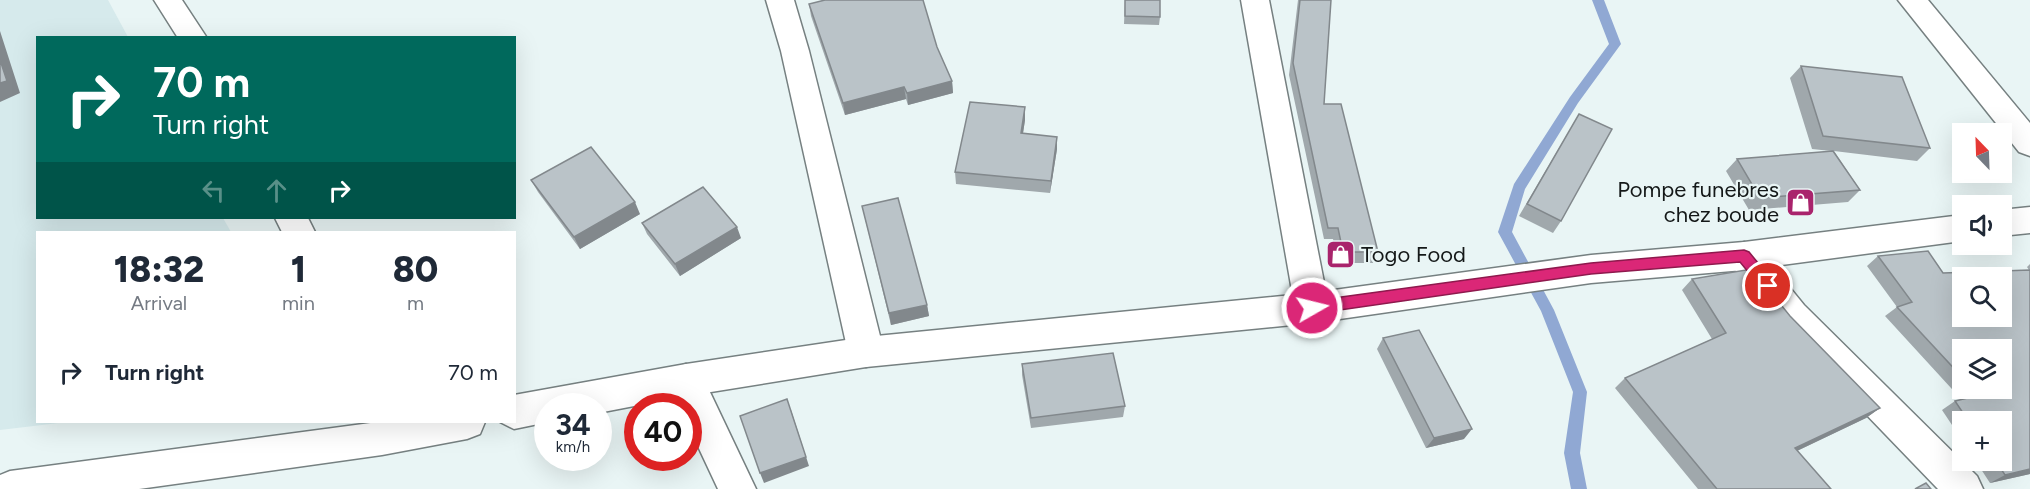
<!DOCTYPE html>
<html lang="en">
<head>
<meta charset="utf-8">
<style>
  body { margin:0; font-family:Figtree,sans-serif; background:#f6f6f7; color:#1f2937; height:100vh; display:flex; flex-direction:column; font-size:22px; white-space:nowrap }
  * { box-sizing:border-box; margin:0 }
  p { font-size:20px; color:#747a83 }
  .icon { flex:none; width:33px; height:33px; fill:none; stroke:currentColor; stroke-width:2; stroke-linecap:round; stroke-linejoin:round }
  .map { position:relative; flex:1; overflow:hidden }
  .details { position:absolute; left:36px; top:231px; width:480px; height:192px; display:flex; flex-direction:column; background:#fff; border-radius:0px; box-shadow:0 6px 24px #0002 }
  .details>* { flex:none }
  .hud { position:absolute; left:36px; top:36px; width:480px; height:183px; border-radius:0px; box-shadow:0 6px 24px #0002; background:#00695c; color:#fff; overflow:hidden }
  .needle { width:39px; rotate:337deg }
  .buttons { position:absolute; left:1952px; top:123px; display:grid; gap:12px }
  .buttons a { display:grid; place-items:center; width:60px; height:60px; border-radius:0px; background:#fff; box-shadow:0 6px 24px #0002; font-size:30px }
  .speed { position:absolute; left:534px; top:393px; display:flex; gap:12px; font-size:30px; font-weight:700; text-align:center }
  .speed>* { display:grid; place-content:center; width:78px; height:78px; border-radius:50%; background:#fff; box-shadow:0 6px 24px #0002; line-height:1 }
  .speed small { font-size:15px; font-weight:400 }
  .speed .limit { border:9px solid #d22; background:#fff; color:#111 }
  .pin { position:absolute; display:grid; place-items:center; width:51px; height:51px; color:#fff; margin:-26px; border:3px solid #fff; border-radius:50%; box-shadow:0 2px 6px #0007 }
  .me { position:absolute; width:66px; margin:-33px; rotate:82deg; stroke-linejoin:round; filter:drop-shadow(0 0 4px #0008) }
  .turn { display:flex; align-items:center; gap:21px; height:126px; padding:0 18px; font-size:27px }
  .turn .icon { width:78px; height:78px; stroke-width:2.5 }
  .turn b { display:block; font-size:42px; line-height:51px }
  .lanes { display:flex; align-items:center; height:57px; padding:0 18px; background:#0003; justify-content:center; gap:30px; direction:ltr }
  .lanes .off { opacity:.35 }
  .eta { display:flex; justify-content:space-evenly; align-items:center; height:102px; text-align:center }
  .eta b { font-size:36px; font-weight:800; line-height:42px }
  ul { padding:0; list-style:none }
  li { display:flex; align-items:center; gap:18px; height:78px; padding:0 18px }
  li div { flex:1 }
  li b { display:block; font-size:22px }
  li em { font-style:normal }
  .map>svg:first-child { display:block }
</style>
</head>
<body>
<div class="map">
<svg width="2030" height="489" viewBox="0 0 2030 489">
  <rect width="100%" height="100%" fill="#e9f5f5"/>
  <path fill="#d6eaec" d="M0 0H108L128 37 38 38V218H223L231 232H38V422H67L0 430Z"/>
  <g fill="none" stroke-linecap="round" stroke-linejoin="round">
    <path fill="#90a8d3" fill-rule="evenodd" d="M1592 0H1604L1621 44 1578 103 1525 189 1512 232 1554 310 1587 392 1580 453 1587 489H1571L1564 453 1573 392 1541 311 1498 232 1514 184 1570 97 1609 44Z"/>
    <defs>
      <path id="minor" d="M154 0H182L207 38H178Z
        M766 0H794L809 51 884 352 878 363 866 367 854 363 848 352 781 51Z
        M1241 0H1269L1329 308 1324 318 1312 323 1300 318 1295 308Z
        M1898 0H1928L2030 123V156L2019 152Z
        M275 218H308L315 232H282Z
        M1744 242 1756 246 1804 305 1977 476 1983 489H1938L1780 325 1732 266 1727 256 1732 246Z
        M686 364 699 369 756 489H718L688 425V406H680L668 380 673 369Z"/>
      <path id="tertiary" d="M2030 207V233L2001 236V210Z
        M1962 215V241L1744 270 1591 283 1312 323 866 367 686 396 598 413V406H548V422L514 429 500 422H514V395L686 364 866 337 1312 293 1591 255 1744 242Z
        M378 422H485L480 434 467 439 382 455 139 489H0V475L10 471Z"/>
    </defs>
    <use href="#minor" stroke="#768081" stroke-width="3"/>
    <use href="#tertiary" stroke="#768081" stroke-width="3"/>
    <use href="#minor" fill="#fff" fill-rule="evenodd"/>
    <use href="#tertiary" fill="#fff" fill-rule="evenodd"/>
  </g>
  <path fill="#a0a8ac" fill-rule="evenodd" d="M1125 0H1160V17L1159 25 1124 24Z
    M1298 0H1331L1324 104 1378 252 1373 263H1339L1333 239H1324L1289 75Z
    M809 4 937 47 952 81 953 93 908 105 906 99 845 115 811 16Z
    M1801 66 1930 148 1917 161 1834 151 1860 190 1848 202 1749 210 1726 171 1737 159 1831 151 1812 149 1790 78Z
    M1025 107V120L1023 133 1057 149 1050 193 956 184 955 172Z
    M1579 114 1561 221 1553 233 1519 216Z
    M531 180 640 214 580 249 538 192Z
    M862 206 927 305 929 316 891 325Z
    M642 223 741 238 680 276 647 234Z
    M1878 256 1943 273 2029 270 2027 267 2030 264V474L1990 483 1975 460H2001V422H1962V440L1942 410 1955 401 1962 400 1885 316 1897 307 1867 266ZM1962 350 2001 388H1962Z
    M1692 279 1790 316 1880 408 1866 418 1797 451 1831 489H1698L1615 388 1625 378 1712 339 1682 290Z
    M1383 338 1464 439 1426 448 1377 349Z
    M1022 364 1125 406 1123 417 1031 428 1022 375Z"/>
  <path fill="#82888c" d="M0 31 20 93 0 102Z
    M952 81 953 93 908 105 907 93Z
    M904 87 906 99 845 115 843 103Z
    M1025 107V120L1021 146V133Z
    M1057 137V149L1050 193 1051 181Z
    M635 202 640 214 580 249 574 237Z
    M737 227 741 238 680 276 675 264Z
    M927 305 929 316 891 325 889 313Z
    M1880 408 1866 418 1782 458 1795 448Z
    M791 410 809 466 764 483 760 473Z
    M1472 429 1464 439 1426 448 1434 438Z
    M2030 469V474L1990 483 2005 475Z"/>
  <path fill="#bac3c8" stroke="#82888c" stroke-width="1.5" fill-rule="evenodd" d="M825 0H923L937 47 952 81 907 93 904 87 843 103 809 4Z
    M1125 0H1160V17L1125 16Z
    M1300 0H1331L1324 104H1341L1378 252H1343L1338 228H1328L1293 63Z
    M0 60 7 81 0 83Z
    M1801 66 1902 77 1930 148 1823 136Z
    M970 102 1025 107 1021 133 1057 137 1051 181 955 172Z
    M1579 114 1612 129 1561 221 1527 204Z
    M591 147 635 202 574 237 531 180Z
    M1833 151 1860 190 1760 198 1737 159Z
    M703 187 737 227 675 264 642 223Z
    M898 198 927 305 889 313 862 206Z
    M1928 251 1943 273 2030 270V469L2005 475 1995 460H2001V422H1969L1955 401 1980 395 1973 388H2001V350H1962V377L1897 307 1912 302 1878 256ZM1962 278H2001V316H1962Z
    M1752 269 1790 316 1880 408 1795 448 1831 489H1717L1625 378 1726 333 1692 279Z
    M1419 330 1472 429 1434 438 1383 338Z
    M1113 353 1125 406 1031 418 1022 364Z
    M787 399 806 457 760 473 740 416Z
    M1926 483 1931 489H1915Z"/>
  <path fill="#db2777" stroke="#8e194d" stroke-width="1.5" d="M1744 250 1749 252 1773 281 1775 286 1773 290H1763L1740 262 1591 274 1312 314 1307 312 1305 308 1307 303 1312 301 1591 263Z"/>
  <defs>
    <symbol id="shop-square" viewBox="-11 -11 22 22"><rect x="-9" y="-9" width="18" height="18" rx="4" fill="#a9236c" stroke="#e9f5f5"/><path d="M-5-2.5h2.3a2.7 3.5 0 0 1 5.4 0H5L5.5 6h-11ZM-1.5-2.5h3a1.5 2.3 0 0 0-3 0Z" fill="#fff"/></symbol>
  </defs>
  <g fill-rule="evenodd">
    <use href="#shop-square" x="1784" y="186" width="33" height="33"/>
    <use href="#shop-square" x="1324" y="238" width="33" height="33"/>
  </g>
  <g text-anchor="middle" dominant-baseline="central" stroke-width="4.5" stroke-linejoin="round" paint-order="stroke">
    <g font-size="22" fill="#141818" stroke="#e9f5f5" text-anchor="end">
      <text x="1779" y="189">Pompe funebres<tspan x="1779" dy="25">chez boude</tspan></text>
      <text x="1361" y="254" text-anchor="start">Togo Food</text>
    </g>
  </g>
</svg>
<div class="buttons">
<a><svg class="needle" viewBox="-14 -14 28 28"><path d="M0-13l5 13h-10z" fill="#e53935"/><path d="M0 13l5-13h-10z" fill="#747a83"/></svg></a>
<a><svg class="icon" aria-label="sound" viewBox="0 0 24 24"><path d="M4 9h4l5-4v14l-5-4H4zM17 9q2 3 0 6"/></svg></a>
<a><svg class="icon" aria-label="search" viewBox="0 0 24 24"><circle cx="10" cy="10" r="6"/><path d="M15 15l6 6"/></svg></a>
<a><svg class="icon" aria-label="layers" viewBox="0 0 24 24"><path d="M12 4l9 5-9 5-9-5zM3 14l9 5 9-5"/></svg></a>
<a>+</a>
</div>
<div class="speed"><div>34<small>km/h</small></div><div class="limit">40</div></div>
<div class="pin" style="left:1768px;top:286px;background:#d93025"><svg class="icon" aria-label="arrive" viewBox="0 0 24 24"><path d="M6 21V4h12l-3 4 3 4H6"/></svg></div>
<svg class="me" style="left:1312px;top:308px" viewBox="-20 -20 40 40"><circle r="17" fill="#db2777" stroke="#fff" stroke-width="3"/><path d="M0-11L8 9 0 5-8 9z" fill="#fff"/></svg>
<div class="hud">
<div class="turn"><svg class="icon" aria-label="right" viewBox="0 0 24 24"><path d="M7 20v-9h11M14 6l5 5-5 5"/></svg><div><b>70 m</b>Turn right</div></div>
<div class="lanes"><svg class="icon off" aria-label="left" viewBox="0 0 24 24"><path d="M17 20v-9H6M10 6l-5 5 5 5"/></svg><svg class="icon off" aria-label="ahead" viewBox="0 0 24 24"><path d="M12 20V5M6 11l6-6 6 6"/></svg><svg class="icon" aria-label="right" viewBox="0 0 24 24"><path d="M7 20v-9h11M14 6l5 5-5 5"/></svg></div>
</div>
<section class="details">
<div class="eta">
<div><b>18:32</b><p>Arrival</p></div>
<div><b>1</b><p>min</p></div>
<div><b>80</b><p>m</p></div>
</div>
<ul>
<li><svg class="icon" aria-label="right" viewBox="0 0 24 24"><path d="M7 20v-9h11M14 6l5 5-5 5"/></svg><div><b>Turn right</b></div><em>70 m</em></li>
</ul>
</section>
</div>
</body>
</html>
